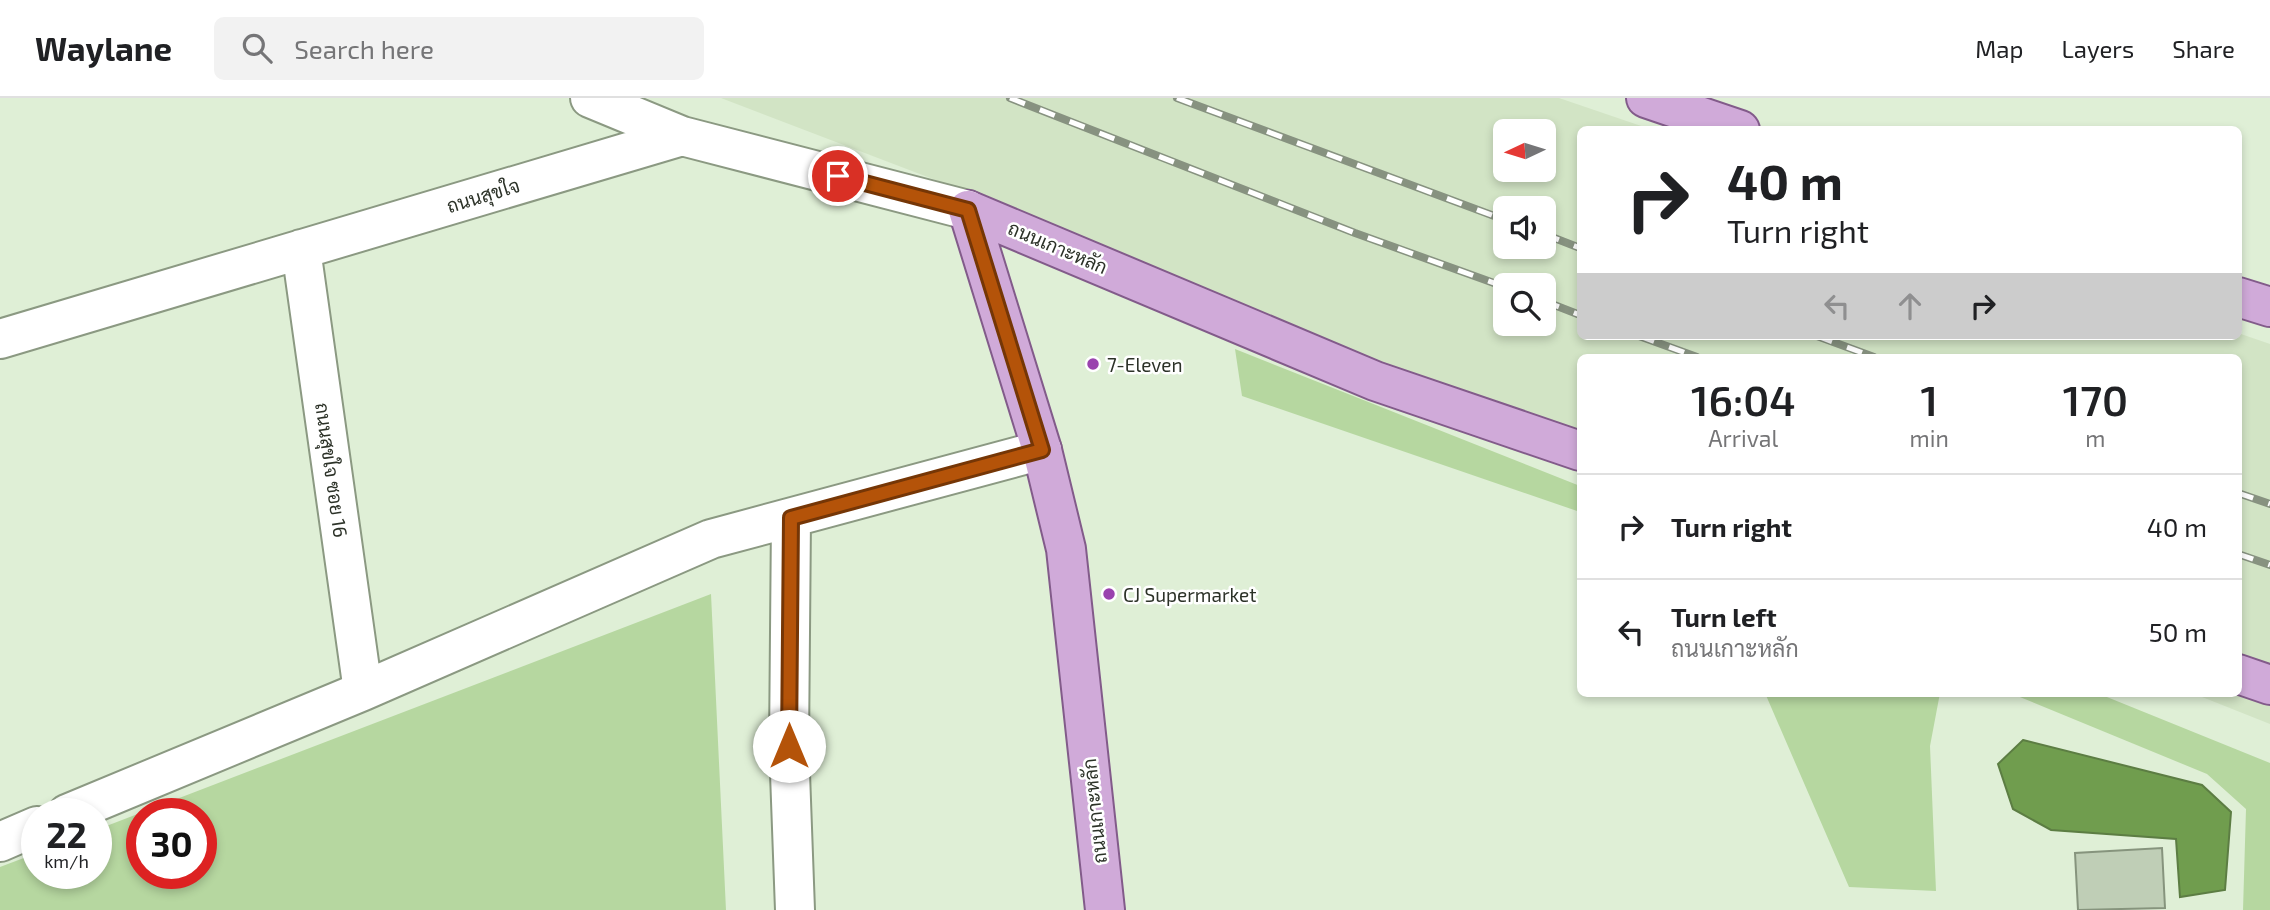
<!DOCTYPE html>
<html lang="en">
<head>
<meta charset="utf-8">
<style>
  body { margin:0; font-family:"Exo 2",Sarabun,sans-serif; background:#f2f2f2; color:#202124; height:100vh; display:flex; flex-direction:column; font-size:26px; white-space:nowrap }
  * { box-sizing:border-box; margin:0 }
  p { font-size:23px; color:#757577 }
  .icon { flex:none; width:38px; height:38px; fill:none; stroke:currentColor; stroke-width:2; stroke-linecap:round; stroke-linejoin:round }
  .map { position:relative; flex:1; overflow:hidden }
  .sheet { position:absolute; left:1577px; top:256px; width:665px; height:343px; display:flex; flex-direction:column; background:#fff; border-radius:10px; box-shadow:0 4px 10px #0003 }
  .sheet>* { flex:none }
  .hud { position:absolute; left:1577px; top:28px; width:665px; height:214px; border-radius:10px; box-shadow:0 4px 10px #0003; background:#fff; color:#202124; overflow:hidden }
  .needle { width:46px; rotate:266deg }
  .fabs { position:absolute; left:1493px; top:21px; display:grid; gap:14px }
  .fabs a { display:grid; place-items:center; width:63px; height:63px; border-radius:10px; background:#fff; box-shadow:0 4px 10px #0003; font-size:35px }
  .speed { position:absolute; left:21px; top:700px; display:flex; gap:14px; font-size:35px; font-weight:700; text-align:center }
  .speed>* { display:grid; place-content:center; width:91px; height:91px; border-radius:50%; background:#fff; box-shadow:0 4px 10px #0003; line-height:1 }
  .speed small { font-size:18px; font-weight:400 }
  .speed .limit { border:10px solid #d22; background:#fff; color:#111 }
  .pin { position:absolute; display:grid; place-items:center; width:60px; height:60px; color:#fff; margin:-30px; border:4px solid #fff; border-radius:50%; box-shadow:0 2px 7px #0007 }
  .me { position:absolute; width:77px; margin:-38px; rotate:0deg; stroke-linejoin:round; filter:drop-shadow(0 0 5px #0008) }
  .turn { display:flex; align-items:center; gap:24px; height:147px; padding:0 35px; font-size:32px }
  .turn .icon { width:91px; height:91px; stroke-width:2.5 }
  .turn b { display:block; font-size:49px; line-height:60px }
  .lanes { display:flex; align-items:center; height:66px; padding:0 35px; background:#0003; justify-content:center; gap:35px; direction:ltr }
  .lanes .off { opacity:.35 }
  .eta { display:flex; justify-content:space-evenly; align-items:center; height:119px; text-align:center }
  .eta b { font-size:42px; font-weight:600; line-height:49px }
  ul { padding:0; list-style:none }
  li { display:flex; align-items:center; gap:21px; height:105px; padding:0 35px; border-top:2px solid #e0e0e0 }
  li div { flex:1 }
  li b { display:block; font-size:26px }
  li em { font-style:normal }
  header { display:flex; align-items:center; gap:42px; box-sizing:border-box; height:98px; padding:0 35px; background:#fff; border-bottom:2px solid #e0e0e0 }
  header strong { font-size:33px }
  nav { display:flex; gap:38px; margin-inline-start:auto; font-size:24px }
  .search { width:490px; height:63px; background:#f2f2f2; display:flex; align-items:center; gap:18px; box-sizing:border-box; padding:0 24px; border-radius:10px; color:#757577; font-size:26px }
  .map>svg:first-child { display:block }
</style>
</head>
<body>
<header>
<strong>Waylane</strong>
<div class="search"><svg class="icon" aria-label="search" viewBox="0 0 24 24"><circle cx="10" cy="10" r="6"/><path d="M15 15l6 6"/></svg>Search here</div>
<nav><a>Map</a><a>Layers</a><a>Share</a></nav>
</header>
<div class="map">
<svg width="2270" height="812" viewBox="0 0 2270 812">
  <rect width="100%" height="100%" fill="#dfefd6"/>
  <path fill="#d2e4c5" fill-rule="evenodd" d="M721 0H1559L1650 31 1580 32V238H2238V235L2270 246V626L2192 595H2238V259H1580V350L1048 125ZM1505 33H1544V72H1505ZM1505 110H1544V149H1505ZM1505 187H1544V226H1505Z"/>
  <path fill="#b6d7a0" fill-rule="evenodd" d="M1235 251 1580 388V414L1242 298Z
    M711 496 726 812H0V769L37 755V775H96V732ZM142 716H201V775H142Z
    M1765 595H1940L1930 648 1936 793 1849 789Z
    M2010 595H2097L2270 665V812H2243L2246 711 2207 676Z"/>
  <path fill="#709d4e" stroke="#5c7d43" stroke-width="2" d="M2023 642 2202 687 2231 714 2225 792 2180 799 2176 741 2051 732 2013 711 1998 666Z"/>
  <path fill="#bfceb6" stroke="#86947d" stroke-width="2" d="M2162 750 2165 810 2078 812 2075 755Z"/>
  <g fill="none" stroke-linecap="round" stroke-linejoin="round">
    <defs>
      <path id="minor" d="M590 0 682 38 968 112
        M301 151 363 593
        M0 241 682 38
        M791 420 789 648 795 812
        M67 716 363 593 711 441 1042 352
        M0 744 37 728"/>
      <path id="major" d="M1646 0 1740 32
        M968 112 1042 352 1066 451 1105 812
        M968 112 1375 283 1580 353
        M2238 199 2270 209
        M2238 576 2270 587"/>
    </defs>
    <use href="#minor" stroke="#8b9982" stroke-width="42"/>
    <use href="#major" stroke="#825b8a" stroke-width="42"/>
    <use href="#minor" stroke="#fff" stroke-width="38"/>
    <use href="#major" stroke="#d0aad9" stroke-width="38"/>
    <defs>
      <path id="rail" d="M1010 0 1355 135 1505 189
        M1177 0 1505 122
        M1544 136 1580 150
        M1544 203 1580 217
        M1639 238 1697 259
        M1817 238 1874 259
        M2238 395 2270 406
        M2238 456 2270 467"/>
    </defs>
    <use href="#rail" stroke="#879280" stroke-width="8"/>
    <use href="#rail" stroke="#fff" stroke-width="5" stroke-dasharray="16" stroke-linecap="butt"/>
  </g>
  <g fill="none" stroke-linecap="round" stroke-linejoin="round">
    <defs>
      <path id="route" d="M789 648 791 420 1042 352 968 112 838 78"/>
    </defs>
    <use href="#route" stroke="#753606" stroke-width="18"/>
    <use href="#route" stroke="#b45309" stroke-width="12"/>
  </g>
  <g fill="#9a42ae" stroke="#fff" stroke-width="2.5">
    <circle cx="1093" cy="266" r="7"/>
    <circle cx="1109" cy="496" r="7"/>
  </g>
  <g text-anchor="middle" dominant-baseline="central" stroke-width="5" stroke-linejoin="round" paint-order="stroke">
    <g font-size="19" fill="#2c3228" stroke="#fff">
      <text transform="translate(483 97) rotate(-17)">ถนนสุขใจ</text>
      <text transform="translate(1058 149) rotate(23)">ถนนเกาะหลัก</text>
      <text transform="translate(332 372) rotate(82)">ถนนสุขใจ ซอย 16</text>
      <text transform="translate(1094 713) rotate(-96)">ถนนเกาะหลัก</text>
    </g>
    <g font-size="19" fill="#2c3228" stroke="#fff" text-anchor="start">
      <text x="1107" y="266">7-Eleven</text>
      <text x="1123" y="496">CJ Supermarket</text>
    </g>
  </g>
</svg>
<div class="fabs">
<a><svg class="needle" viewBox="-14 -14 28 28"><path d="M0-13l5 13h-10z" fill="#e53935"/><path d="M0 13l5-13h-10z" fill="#757577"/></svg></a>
<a><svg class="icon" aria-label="sound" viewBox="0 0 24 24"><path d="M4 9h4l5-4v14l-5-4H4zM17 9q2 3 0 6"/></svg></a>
<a><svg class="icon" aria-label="search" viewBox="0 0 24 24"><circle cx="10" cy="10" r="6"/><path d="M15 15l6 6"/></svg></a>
</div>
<div class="speed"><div>22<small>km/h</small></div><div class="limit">30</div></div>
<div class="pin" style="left:838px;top:78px;background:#d93025"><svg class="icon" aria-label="arrive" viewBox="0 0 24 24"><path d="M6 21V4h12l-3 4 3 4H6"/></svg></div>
<svg class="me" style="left:789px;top:648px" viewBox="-20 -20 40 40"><circle r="19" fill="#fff"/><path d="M0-13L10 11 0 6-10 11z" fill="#b45309"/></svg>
<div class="hud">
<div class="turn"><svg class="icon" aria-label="right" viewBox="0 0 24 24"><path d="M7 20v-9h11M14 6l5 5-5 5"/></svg><div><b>40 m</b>Turn right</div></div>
<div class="lanes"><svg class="icon off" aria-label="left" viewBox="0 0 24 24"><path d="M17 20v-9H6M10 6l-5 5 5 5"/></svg><svg class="icon off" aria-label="ahead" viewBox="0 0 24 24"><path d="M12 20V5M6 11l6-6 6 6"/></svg><svg class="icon" aria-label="right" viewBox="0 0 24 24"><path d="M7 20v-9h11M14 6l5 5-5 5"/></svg></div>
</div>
<section class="sheet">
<div class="eta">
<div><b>16:04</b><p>Arrival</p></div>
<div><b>1</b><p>min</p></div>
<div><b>170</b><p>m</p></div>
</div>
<ul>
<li><svg class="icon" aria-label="right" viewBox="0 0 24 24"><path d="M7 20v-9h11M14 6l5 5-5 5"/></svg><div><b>Turn right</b></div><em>40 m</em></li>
<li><svg class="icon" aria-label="left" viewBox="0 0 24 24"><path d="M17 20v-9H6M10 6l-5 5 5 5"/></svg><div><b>Turn left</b><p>ถนนเกาะหลัก</p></div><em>50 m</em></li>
</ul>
</section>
</div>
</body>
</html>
